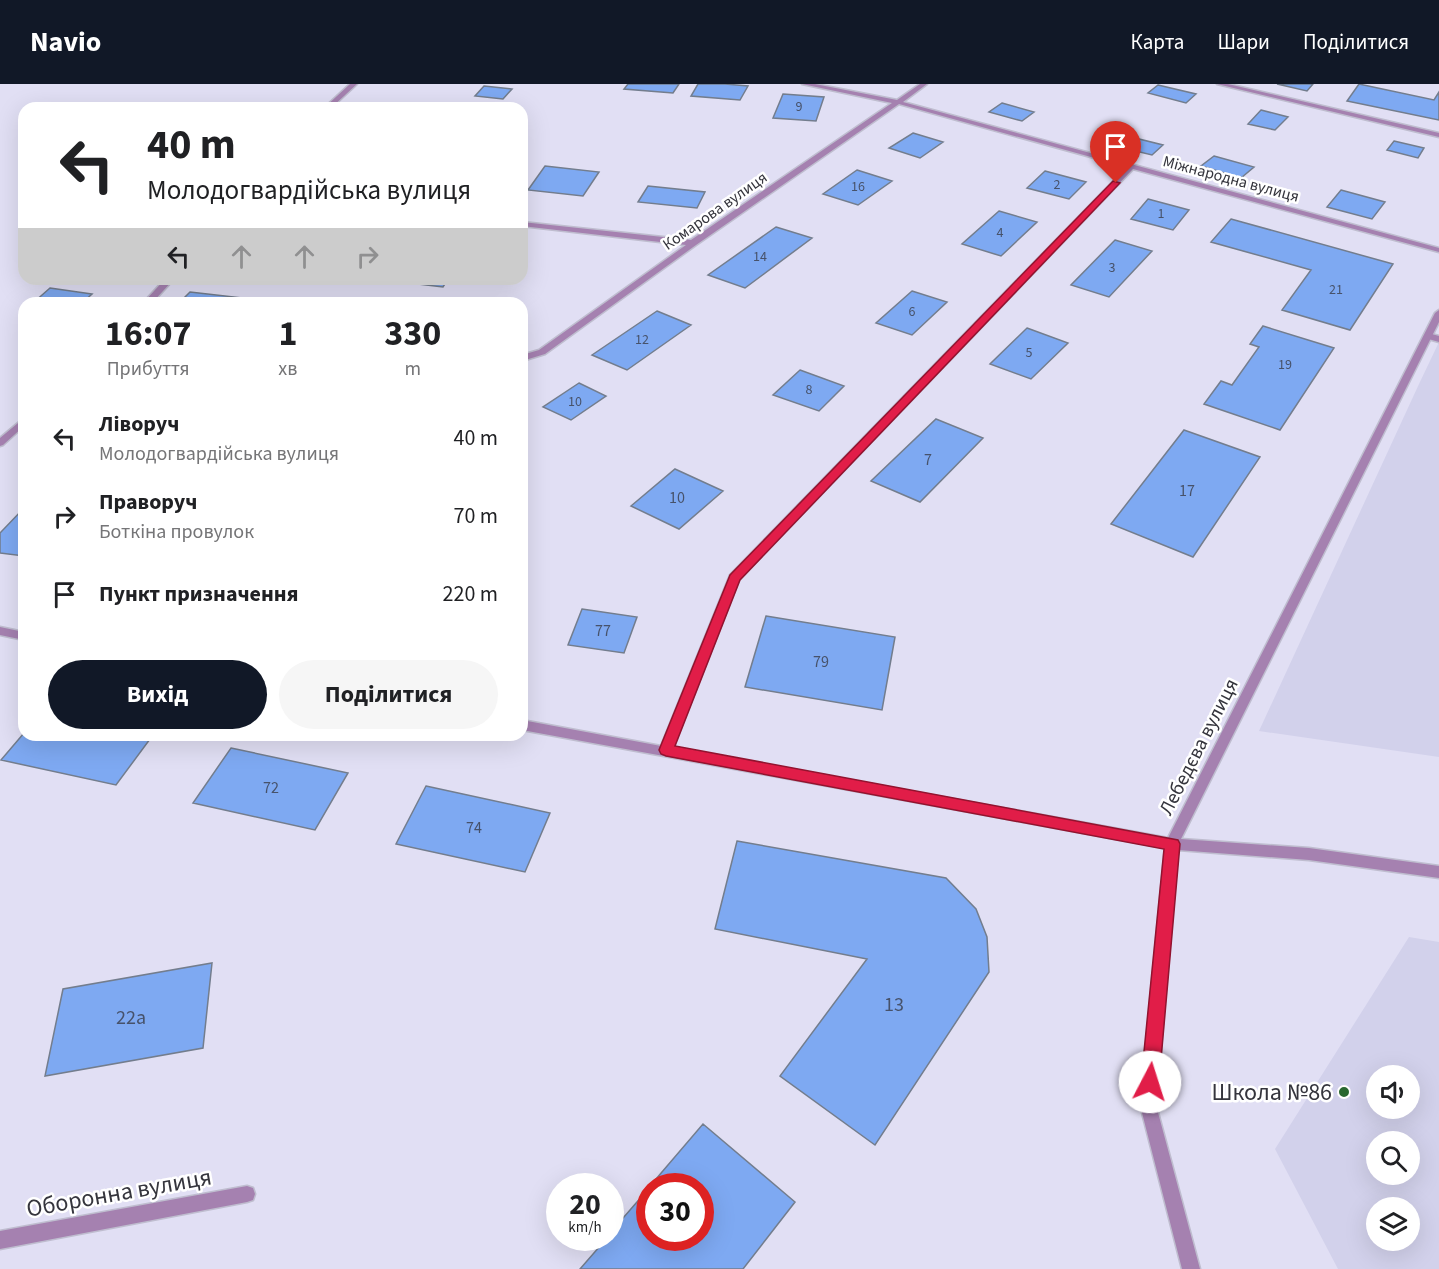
<!DOCTYPE html>
<html lang="uk">
<head>
<meta charset="utf-8">
<style>
  body { margin:0; font-family:"Source Sans 3",sans-serif; background:#f6f6f6; color:#202124; height:100vh; display:flex; flex-direction:column; font-size:22px; white-space:nowrap }
  * { box-sizing:border-box; margin:0 }
  p { font-size:20px; color:#757577 }
  .icon { flex:none; width:33px; height:33px; fill:none; stroke:currentColor; stroke-width:2; stroke-linecap:round; stroke-linejoin:round }
  .map { position:relative; flex:1; overflow:hidden }
  .sheet { position:absolute; left:18px; top:213px; width:510px; height:444px; display:flex; flex-direction:column; background:#fff; border-radius:18px; box-shadow:0 6px 24px #0002 }
  .sheet>* { flex:none }
  .top-card { position:absolute; left:18px; top:18px; width:510px; height:183px; border-radius:18px; box-shadow:0 6px 24px #0002; background:#fff; color:#202124; overflow:hidden }
  .tools { position:absolute; left:1366px; top:981px; display:grid; gap:12px }
  .tools a { display:grid; place-items:center; width:54px; height:54px; border-radius:50%; background:#fff; box-shadow:0 6px 24px #0002; font-size:30px }
  .speed { position:absolute; left:546px; top:1089px; display:flex; gap:12px; font-size:30px; font-weight:700; text-align:center }
  .speed>* { display:grid; place-content:center; width:78px; height:78px; border-radius:50%; background:#fff; box-shadow:0 6px 24px #0002; line-height:1 }
  .speed small { font-size:15px; font-weight:400 }
  .speed .limit { border:9px solid #d22; background:#fff; color:#111 }
  .pin { position:absolute; display:grid; place-items:center; width:51px; height:51px; color:#fff; margin:-62px -26px; border-radius:50% 50% 50% 0; rotate:-45deg; box-shadow:0 0 6px #0007 }
  .pin .icon { rotate:45deg }
  .me { position:absolute; width:66px; margin:-33px; rotate:5deg; stroke-linejoin:round; filter:drop-shadow(0 0 4px #0008) }
  .turn { display:flex; align-items:center; gap:21px; height:126px; padding:0 30px; font-size:27px }
  .turn .icon { width:78px; height:78px; stroke-width:2.5 }
  .turn b { display:block; font-size:42px; line-height:51px }
  .lanes { display:flex; align-items:center; height:57px; padding:0 30px; background:#0003; justify-content:center; gap:30px; direction:ltr }
  .lanes .off { opacity:.35 }
  .eta { display:flex; justify-content:space-evenly; align-items:center; height:102px; text-align:center }
  .eta b { font-size:36px; font-weight:700; line-height:42px }
  .cta { display:flex; gap:12px; margin-top:auto; padding:12px 30px }
  .cta a { flex:1; height:69px; border-radius:36px; background:#111827; color:#fff; font-size:24px; font-weight:700; line-height:69px; text-align:center }
  .cta a+a { background:#f6f6f6; color:#202124 }
  ul { padding:0; list-style:none }
  li { display:flex; align-items:center; gap:18px; height:78px; padding:0 30px }
  li div { flex:1 }
  li b { display:block; font-size:22px }
  li em { font-style:normal }
  header { display:flex; align-items:center; gap:36px; box-sizing:border-box; height:84px; padding:0 30px; background:#111827; color:#fff }
  header strong { font-size:28px }
  nav { display:flex; gap:33px; margin-inline-start:auto; font-size:21px }
  .map>svg:first-child { display:block }
</style>
</head>
<body>
<header>
<strong>Navio</strong>
<nav><a>Карта</a><a>Шари</a><a>Поділитися</a></nav>
</header>
<div class="map">
<svg width="1439" height="1185" viewBox="0 0 1439 1185">
  <rect width="100%" height="100%" fill="#e1dff4"/>
  <path fill="#d2d1eb" fill-rule="evenodd" d="M1439 258V673L1259 647 1419 300Z
    M1409 853 1439 858V1185H1338L1275 1065ZM1377 992H1410V1024H1377ZM1377 1058H1410V1090H1377ZM1377 1124H1410V1156H1377Z"/>
  <path fill="#7ea9f2" stroke="#737d8d" stroke-width="1.5" d="M628 0H679L673 9 624 5Z
    M698 0H725L748 2 740 16 691 12Z
    M1277 0H1313L1307 7Z
    M1359 0 1434 16 1439 8V36L1347 17Z
    M1158 1 1196 10 1186 19 1148 9Z
    M484 2 512 5 503 15 475 12Z
    M783 10 824 13 816 37 773 34Z
    M1002 19 1034 28 1022 37 989 28Z
    M1261 26 1288 33 1275 46 1248 40Z
    M913 49 943 58 920 74 889 64Z
    M1115 49 1163 61 1152 71 1103 59Z
    M1394 57 1424 64 1418 74 1387 66Z
    M1214 72 1254 83 1241 94 1201 82Z
    M545 82 599 88 583 112 528 106Z
    M857 86 892 97 858 121 823 110Z
    M1045 87 1086 98 1069 115 1027 104Z
    M648 102 705 108 697 124 638 118Z
    M1341 106 1385 118 1372 135 1327 123Z
    M1148 115 1189 126 1173 146 1131 135Z
    M999 127 1037 138 1001 172 962 160Z
    M1231 135 1393 180 1350 246 1282 226 1311 186 1211 158Z
    M776 143 812 154 745 204 708 191Z
    M1115 156 1152 167 1109 213 1071 201Z
    M402 195H448L443 203 400 198Z
    M50 204 92 210 82 219H33Z
    M912 207 947 218 912 251 876 239Z
    M190 208 243 214 239 219H179Z
    M657 227 691 241 627 286 592 271Z
    M1263 242 1334 264 1280 346 1204 320 1221 297 1232 301 1259 263 1250 260Z
    M1027 244 1068 259 1031 295 990 280Z
    M800 286 844 302 819 327 773 311Z
    M579 299 606 312 571 336 543 323Z
    M936 335 983 354 920 418 871 397Z
    M1184 346 1260 373 1193 473 1111 440Z
    M675 385 723 407 679 445 631 422Z
    M24 424V472L0 469V449Z
    M582 525 637 533 624 569 568 561Z
    M766 532 895 553 882 626 745 603Z
    M24 649V651H153L116 701 1 676Z
    M231 664 348 689 315 746 193 719Z
    M426 702 550 729 525 788 396 760Z
    M737 757 946 794 976 825 987 853 989 888 875 1061 780 992 867 875 715 845Z
    M212 879 203 964 45 992 63 905Z
    M703 1040 795 1118 743 1185H580L607 1154H610V1149L650 1103V1154H700V1102H650Z"/>
  <g fill="none" stroke-linecap="round" stroke-linejoin="round">
    <defs>
      <path id="service" d="M350 0H357L331 24H324Z
        M1428 249 1439 252V258L1425 254 1424 252Z"/>
      <path id="minor" d="M802 0H815L897 16 920 0H927L903 18 1439 164V168L1133 85 739 496 673 664 1168 754 1435 229 1439 226V238L1181 755 1309 764 1439 782V794L1309 776 1178 766 1156 1021 1200 1185H1182L1140 1021 1165 764 522 646V636L661 662 730 491 1127 83 899 20 696 161 545 270 522 277V271L539 266 686 161 522 142V138L691 156 892 19Z
        M1217 0H1228L1439 49V53Z
        M165 195H174L152 219H143Z
        M24 334V342L3 361 0 362V354Z
        M0 543 24 548V556L0 551Z
        M247 1102 253 1104 255 1110 253 1116 247 1118 0 1165V1147Z"/>
    </defs>
    <use href="#service" stroke="#bfbdcf" stroke-width="3"/>
    <use href="#minor" stroke="#bfbdcf" stroke-width="3"/>
    <use href="#service" fill="#a581b0" fill-rule="evenodd"/>
    <use href="#minor" fill="#a581b0" fill-rule="evenodd"/>
  </g>
  <path fill="#e11d48" stroke="#92132f" stroke-width="1.5" d="M1113 97 1120 99 740 496 675 662 1178 756 1180 760 1159 998 1157 1004 1150 1006 1144 1004 1141 998 1164 765 666 672 661 670 659 666 730 491Z"/>
  <circle fill="#28672f" stroke="#fff" stroke-width="2" cx="1344" cy="1008" r="6"/>
  <g text-anchor="middle" dominant-baseline="central" stroke-width="5" stroke-linejoin="round" paint-order="stroke">
    <g font-size="14" fill="#47526a">
      <text x="799" y="23">9</text>
      <text x="1057" y="101">2</text>
      <text x="858" y="103">16</text>
      <text x="1161" y="130">1</text>
      <text x="1000" y="149">4</text>
      <text x="760" y="173">14</text>
      <text x="1112" y="184">3</text>
      <text x="1336" y="206">21</text>
      <text x="912" y="228">6</text>
      <text x="642" y="256">12</text>
      <text x="1029" y="269">5</text>
      <text x="1285" y="281">19</text>
      <text x="809" y="306">8</text>
      <text x="575" y="318">10</text>
    </g>
    <g font-size="16" fill="#35353d" stroke="#fff">
      <text transform="translate(1231 95) rotate(15)">Міжнародна вулиця</text>
      <text transform="translate(715 127) rotate(-35)">Комарова вулиця</text>
    </g>
    <g font-size="16" fill="#47526a">
      <text x="928" y="376">7</text>
      <text x="1187" y="407">17</text>
      <text x="677" y="414">10</text>
      <text x="603" y="547">77</text>
      <text x="821" y="578">79</text>
      <text x="271" y="704">72</text>
      <text x="474" y="744">74</text>
    </g>
    <g font-size="20" fill="#35353d" stroke="#fff">
      <text transform="translate(1199 663) rotate(-63)">Лебедєва вулиця</text>
    </g>
    <g font-size="20" fill="#47526a">
      <text x="894" y="921">13</text>
      <text x="131" y="934">22а</text>
    </g>
    <g font-size="24" fill="#35353d" stroke="#fff" text-anchor="end">
      <text x="1332" y="1008">Школа №86</text>
    </g>
    <g font-size="24" fill="#35353d" stroke="#fff">
      <text transform="translate(119 1109) rotate(-10)">Оборонна вулиця</text>
    </g>
  </g>
</svg>
<div class="tools">
<a><svg class="icon" aria-label="sound" viewBox="0 0 24 24"><path d="M4 9h4l5-4v14l-5-4H4zM17 9q2 3 0 6"/></svg></a>
<a><svg class="icon" aria-label="search" viewBox="0 0 24 24"><circle cx="10" cy="10" r="6"/><path d="M15 15l6 6"/></svg></a>
<a><svg class="icon" aria-label="layers" viewBox="0 0 24 24"><path d="M12 4l9 5-9 5-9-5zM3 14l9 5 9-5"/></svg></a>
</div>
<div class="speed"><div>20<small>km/h</small></div><div class="limit">30</div></div>
<div class="pin" style="left:1116px;top:99px;background:#d93025"><svg class="icon" aria-label="arrive" viewBox="0 0 24 24"><path d="M6 21V4h12l-3 4 3 4H6"/></svg></div>
<svg class="me" style="left:1150px;top:998px" viewBox="-20 -20 40 40"><circle r="19" fill="#fff"/><path d="M0-13L10 11 0 6-10 11z" fill="#e11d48"/></svg>
<div class="top-card">
<div class="turn"><svg class="icon" aria-label="left" viewBox="0 0 24 24"><path d="M17 20v-9H6M10 6l-5 5 5 5"/></svg><div><b>40 m</b>Молодогвардійська вулиця</div></div>
<div class="lanes"><svg class="icon" aria-label="left" viewBox="0 0 24 24"><path d="M17 20v-9H6M10 6l-5 5 5 5"/></svg><svg class="icon off" aria-label="ahead" viewBox="0 0 24 24"><path d="M12 20V5M6 11l6-6 6 6"/></svg><svg class="icon off" aria-label="ahead" viewBox="0 0 24 24"><path d="M12 20V5M6 11l6-6 6 6"/></svg><svg class="icon off" aria-label="right" viewBox="0 0 24 24"><path d="M7 20v-9h11M14 6l5 5-5 5"/></svg></div>
</div>
<section class="sheet">
<div class="eta">
<div><b>16:07</b><p>Прибуття</p></div>
<div><b>1</b><p>хв</p></div>
<div><b>330</b><p>m</p></div>
</div>
<ul>
<li><svg class="icon" aria-label="left" viewBox="0 0 24 24"><path d="M17 20v-9H6M10 6l-5 5 5 5"/></svg><div><b>Ліворуч</b><p>Молодогвардійська вулиця</p></div><em>40 m</em></li>
<li><svg class="icon" aria-label="right" viewBox="0 0 24 24"><path d="M7 20v-9h11M14 6l5 5-5 5"/></svg><div><b>Праворуч</b><p>Боткіна провулок</p></div><em>70 m</em></li>
<li><svg class="icon" aria-label="arrive" viewBox="0 0 24 24"><path d="M6 21V4h12l-3 4 3 4H6"/></svg><div><b>Пункт призначення</b></div><em>220 m</em></li>
</ul>
<div class="cta"><a>Вихід</a><a>Поділитися</a></div>
</section>
</div>
</body>
</html>
